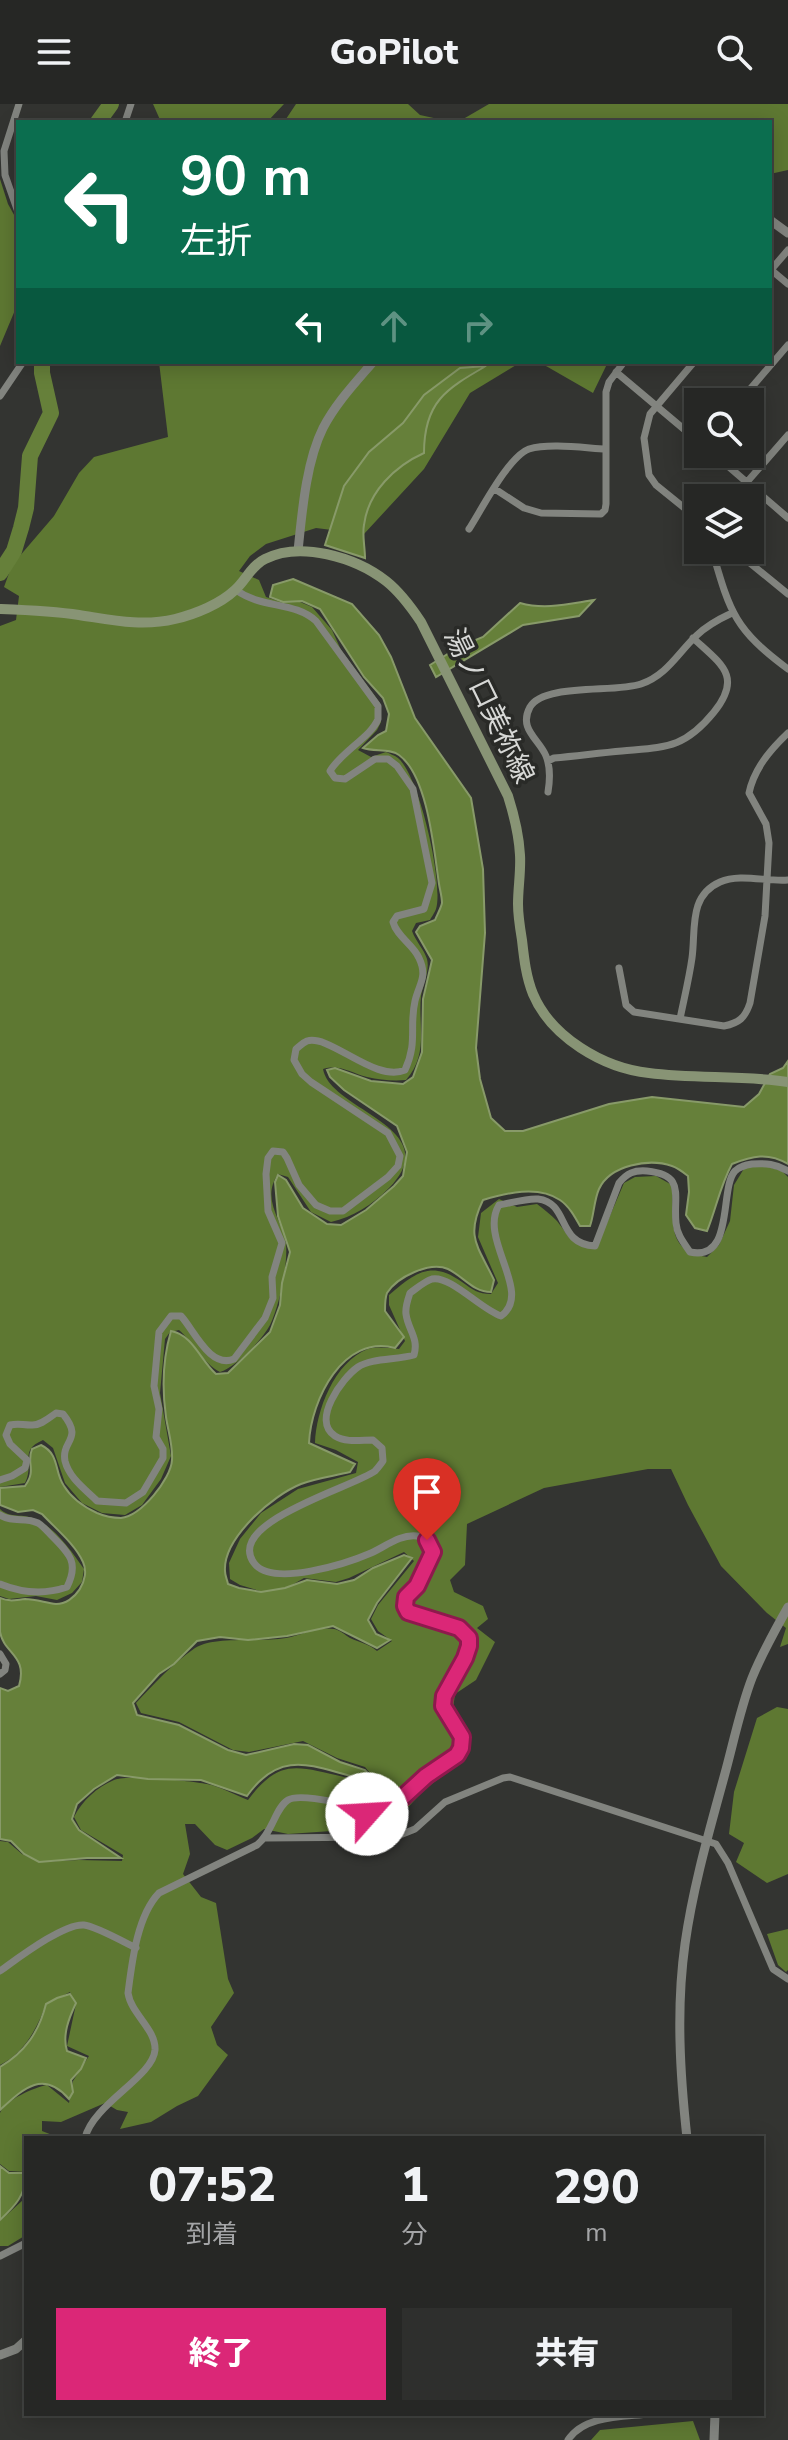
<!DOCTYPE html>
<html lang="ja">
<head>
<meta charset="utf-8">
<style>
  body { margin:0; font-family:"Nunito Sans","Noto Sans JP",sans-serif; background:#2e2f2d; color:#f1f3f6; height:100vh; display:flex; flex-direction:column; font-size:30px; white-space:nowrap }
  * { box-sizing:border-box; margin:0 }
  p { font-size:26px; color:#a4a5a7 }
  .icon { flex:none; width:44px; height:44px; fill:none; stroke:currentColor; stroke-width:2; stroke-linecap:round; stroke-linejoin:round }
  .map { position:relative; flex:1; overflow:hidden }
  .details { position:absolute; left:24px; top:2032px; width:740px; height:280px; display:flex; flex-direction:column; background:#262725; border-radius:0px; box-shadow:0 4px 20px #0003,0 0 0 2px #424442 }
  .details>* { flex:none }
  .banner { position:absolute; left:16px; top:16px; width:756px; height:244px; border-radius:0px; box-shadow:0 4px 20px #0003,0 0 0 2px #424442; background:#0b6e4f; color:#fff; overflow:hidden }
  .buttons { position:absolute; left:684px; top:284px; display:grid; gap:16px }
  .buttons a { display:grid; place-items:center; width:80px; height:80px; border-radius:0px; background:#262725; box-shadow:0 4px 20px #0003,0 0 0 2px #424442; font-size:40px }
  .pin { position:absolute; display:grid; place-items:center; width:68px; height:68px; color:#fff; margin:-82px -34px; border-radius:50% 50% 50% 0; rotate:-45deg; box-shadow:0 0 8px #0007 }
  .pin .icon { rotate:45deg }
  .me { position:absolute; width:88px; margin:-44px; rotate:64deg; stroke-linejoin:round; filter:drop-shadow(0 0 6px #0008) }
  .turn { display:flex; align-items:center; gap:28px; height:168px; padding:0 32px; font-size:36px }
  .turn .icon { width:104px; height:104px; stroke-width:2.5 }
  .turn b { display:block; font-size:56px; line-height:68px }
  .lanes { display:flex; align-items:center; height:76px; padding:0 32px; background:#0003; justify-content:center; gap:40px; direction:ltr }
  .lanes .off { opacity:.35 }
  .eta { display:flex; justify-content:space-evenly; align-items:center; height:136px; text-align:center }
  .eta b { font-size:48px; font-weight:800; line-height:56px }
  .action { display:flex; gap:16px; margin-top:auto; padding:16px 32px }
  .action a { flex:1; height:92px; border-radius:0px; background:#db2777; color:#fff; font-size:32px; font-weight:800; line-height:92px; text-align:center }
  .action a+a { background:#2e2f2d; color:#f1f3f6 }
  header { display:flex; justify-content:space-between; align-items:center; height:104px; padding:0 32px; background:#262725; font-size:36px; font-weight:800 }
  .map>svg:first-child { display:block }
</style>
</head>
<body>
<header><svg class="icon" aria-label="menu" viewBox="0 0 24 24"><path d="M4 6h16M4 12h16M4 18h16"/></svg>GoPilot<svg class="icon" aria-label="search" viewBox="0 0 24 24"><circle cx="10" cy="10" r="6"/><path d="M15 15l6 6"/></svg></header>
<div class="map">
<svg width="788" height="2336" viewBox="0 0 788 2336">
  <rect width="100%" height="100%" fill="#333431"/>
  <path fill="#5e7832" d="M153 0H284L267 18H161Z
    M296 0H408L420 11 452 18H284Z
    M489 0H788V66L770 70V18H458Z
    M0 75 8 100 18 118V199L0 242Z
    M159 258H521L470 289 424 365 364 430 316 424 266 440 250 452 239 467 259 476 266 493 281 498H300L312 503 332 526 341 546 380 599 381 618 377 626 358 646 371 653 386 648C390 650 394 651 398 654 419 671 444 779 436 805 435 808 431 814 430 816L416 819 412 827C416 838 424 845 427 855 430 866 423 880 421 892 418 922 429 950 406 976 393 977 380 976 367 973 351 969 340 960 323 965 330 1007 448 1023 389 1084 372 1101 353 1113 331 1118L311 1108 288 1073 278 1070C260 1097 284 1117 286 1141 288 1161 279 1203 270 1221 262 1236 236 1263 220 1268 203 1259 194 1239 179 1226L170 1228 165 1235 160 1289 171 1352 161 1375 142 1401 125 1411 102 1409 82 1399 65 1379 53 1344 43 1336C18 1347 35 1359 25 1379L0 1383V522L16 516 19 492 4 483 12 461 54 412 79 369 94 353 168 333Z
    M539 258H608L593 289Z
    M765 1062 782 1067 788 1073V1540L780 1543 786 1524 767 1509 721 1462 688 1401 671 1365H648L544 1384 467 1420 465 1461 450 1476 454 1488 483 1502 488 1515 477 1524 495 1538 476 1576 455 1590 453 1605 467 1628V1652L423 1687 390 1723 288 1730 264 1725 252 1734 227 1746 215 1741 195 1720H185L190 1750 183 1770 201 1793 216 1799 228 1875 234 1889 211 1923 217 1941 228 1951 198 1992 177 2002 151 2018 120 2025 128 2008 117 2006 105 1999 61 2018 42 2017V2027L60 2034H26V2068L9 2067 0 2060C0 2049 0 2018 0 2009 5 1996 35 1983 47 1981L69 1999 73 1977 89 1952 67 1942 76 1900 70 1888 46 1900C37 1925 24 1949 0 1961V1737L8 1738 22 1750 39 1758 79 1756 122 1757 123 1751 81 1726 74 1713C82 1697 97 1683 114 1676 129 1670 190 1677 207 1680 221 1683 235 1691 248 1696 280 1653 298 1663 344 1673 355 1676 366 1676 377 1678L365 1663 337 1654 303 1637 249 1648 233 1646 179 1618 141 1609 136 1599C154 1580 173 1559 195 1544 216 1531 259 1539 286 1534 301 1531 319 1522 334 1525 340 1526 345 1531 350 1534 361 1539 367 1539 377 1547L392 1537 378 1527 371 1515 378 1501 414 1457 404 1448 349 1474 336 1478 304 1474 285 1485 263 1488 240 1481 230 1475 229 1459 240 1435 261 1409 298 1385 356 1369 358 1358 336 1346 315 1339C316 1307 334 1258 368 1245 378 1242 389 1244 399 1245L405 1237 389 1201V1191C415 1168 432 1156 462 1178 473 1186 478 1190 491 1190L498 1179 478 1133 481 1109 499 1095 517 1103 537 1100C544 1105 551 1111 557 1117 572 1136 571 1142 597 1142L624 1079 635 1073 656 1072 672 1081C675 1115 664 1147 707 1153L719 1141 730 1117 734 1081 745 1063Z
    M0 1405C10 1415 23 1409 35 1415 55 1423 72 1448 84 1465L82 1478 72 1489 57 1496 36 1492 9 1495 0 1492Z
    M777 1603 788 1605V1770L767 1779 736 1758 744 1739 729 1730 734 1688 757 1614Z
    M788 1825V1866L786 1868 778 1861 767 1830Z
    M26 2084V2131L8 2142H0V2117L23 2096Z
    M693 2317 700 2336H591L600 2326Z"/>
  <path fill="#66803a" stroke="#889a69" stroke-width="2" d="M486 262C446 285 424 298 424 349 395 362 368 388 364 421 362 431 365 443 365 454L325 441 344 382 369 348 403 319 424 291 460 264Z
    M293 475 352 500 379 531 391 553 415 614 471 694 483 765 485 829 476 944 480 975 491 1014 505 1027H523L609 1000 652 993 744 1003 759 990 770 970 783 964 788 957V1060C768 1048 752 1052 732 1060 720 1082 716 1105 707 1127L695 1124 686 1111 689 1088 688 1072C683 1068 678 1064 672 1062 649 1054 610 1061 599 1085 594 1096 594 1111 590 1122H580C575 1113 569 1102 560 1096 538 1081 506 1089 483 1096 465 1133 478 1142 494 1176L491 1188C473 1188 464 1173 448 1165 430 1157 397 1173 387 1189 385 1194 385 1202 385 1207L404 1233 395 1244C343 1230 311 1296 309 1339L355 1360 350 1368C334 1372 316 1374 301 1380 273 1391 223 1434 225 1467 225 1472 227 1475 228 1480L239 1484 261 1488 285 1484 307 1476 337 1480 354 1476 373 1464 404 1451 412 1454 377 1499 368 1516 376 1530 390 1536 377 1544 333 1522 287 1532 248 1536 220 1533 197 1537 174 1560 159 1570 133 1599 137 1611 179 1621 228 1646 246 1651 294 1640 308 1641 340 1658 365 1666 375 1677C323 1670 286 1637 247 1692L201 1676 148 1675 117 1671 94 1685 77 1700 72 1715 79 1726 121 1754H87L39 1758 24 1750 11 1737 0 1735V1584L8 1587 19 1582C28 1551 4 1550 0 1528 0 1518 0 1505 0 1494 10 1498 15 1496 25 1495 36 1495 46 1499 56 1500 75 1500 91 1475 83 1458 75 1440 55 1424 42 1410L33 1406 18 1408 0 1401V1384L25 1382C37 1365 26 1360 32 1345L41 1341C60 1350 54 1368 64 1382 72 1395 84 1403 97 1409 104 1412 114 1414 121 1414 141 1412 171 1375 172 1356 173 1341 168 1327 166 1313 162 1285 163 1254 171 1227 193 1231 200 1256 216 1270L228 1269 270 1228 280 1201 282 1179 290 1148 278 1112 275 1078 278 1071 286 1076 303 1104 327 1120 341 1121 366 1106 394 1082 403 1072 407 1048 397 1022 344 986 330 973 327 966 335 964 371 977 403 980 413 973 422 948 423 895 432 856 416 828 420 822 435 816C437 811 441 804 442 799 442 793 440 786 439 780 434 747 428 672 399 651 390 644 374 648 363 644L378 631 386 627 389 610 383 594 364 573 320 505 302 497 283 498 270 493 273 481Z
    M594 496 579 512 523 521 436 573 430 561 459 543 483 533 520 499C545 506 568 500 594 496Z
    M70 1890 76 1899C69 1914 62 1931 67 1947L86 1954 81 1965 71 1976 73 1988 69 1995C43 1965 23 1985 0 2006V1963C25 1948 39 1928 46 1900L57 1894Z
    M0 2062 9 2069H26C26 2091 15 2102 0 2116Z"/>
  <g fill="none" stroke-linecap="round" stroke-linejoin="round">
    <path stroke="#66803a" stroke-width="16" d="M98 18 111 0
      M0 469 14 447 21 424 26 404 30 352 51 309 42 269V258"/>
    <path stroke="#82847f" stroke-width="7" d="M125 18 131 0
      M18 108 5 71 4 47 19 0
      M770 165 788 180
      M770 167 788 146
      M694 258 650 310 644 334 649 371 656 381 698 415
      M616 268 698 337
      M0 292 23 258
      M739 298 788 241
      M714 350 788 414
      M747 378 788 331
      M495 385 524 404 541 409 601 410 605 406 606 400V288L609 278 624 258
      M469 425C482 405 508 353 529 345 549 339 585 344 606 345
      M712 446C730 508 734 525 788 565
      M734 446 788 490
      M548 657 554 654C577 652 599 649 622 647 665 643 684 645 714 608 743 572 721 560 693 534
      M548 688C550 676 551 664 546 652 539 635 518 625 530 603 544 579 616 589 641 580 667 571 678 549 696 532 706 522 719 515 732 509
      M619 864 626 901 634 908 724 922C739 919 745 914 750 899L765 812 769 739 766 720 749 689C754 665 770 646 788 629
      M680 915C684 895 689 875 692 854 696 826 688 792 720 778 740 769 767 778 788 776
      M0 1376 12 1372 25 1364 27 1356 10 1340 6 1331 10 1321C19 1319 22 1321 31 1321 40 1322 49 1314 56 1309L63 1310C84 1336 61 1336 65 1357 69 1374 86 1386 97 1397L126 1399 143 1388 163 1354V1345L156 1333 159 1305 154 1282 159 1228 171 1212H181C194 1226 210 1265 234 1255L265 1214 273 1194 272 1173 282 1139 268 1107 266 1070 268 1054 273 1047 283 1048 287 1054 299 1081 316 1101 330 1107H343L388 1073 398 1062 400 1052 388 1029 311 978 302 970 294 956 296 945C300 942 302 939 307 937 330 930 375 979 405 966 418 938 409 923 415 897 419 880 428 873 419 854 413 840 397 833 393 818L397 812 424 805 432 779 413 685 397 662 388 655H375L345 675 335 674 330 667C341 648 372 632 378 615 378 613 378 604 378 602L316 517C294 497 262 505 236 486
      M0 1411C12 1419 25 1413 38 1419 43 1422 48 1428 52 1432 70 1450 79 1459 67 1483 44 1491 22 1489 0 1480
      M0 1550 6 1560 5 1566 0 1570
      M266 1734 383 1733 400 1731 415 1725 445 1698 503 1674 510 1673 716 1740 728 1759 773 1865 788 1875
      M0 1867C17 1855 64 1819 84 1821 95 1822 124 1838 136 1844
      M85 2034C93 2000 153 1973 155 1946 156 1925 131 1910 128 1889 132 1858 137 1812 159 1789L257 1741C273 1728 275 1704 288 1696 297 1690 332 1697 343 1700 355 1704 365 1711 378 1709 397 1705 411 1683 426 1672 438 1663 459 1656 461 1640 464 1623 441 1614 443 1596 446 1574 469 1558 469 1534L459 1524 408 1508 405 1502 406 1493 417 1482 433 1448C429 1440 427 1433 417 1432 400 1430 385 1443 371 1449 348 1459 272 1484 254 1459 224 1418 354 1383 375 1367 378 1364 380 1361 383 1357L382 1344 373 1336C361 1336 346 1339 335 1332 311 1317 342 1274 358 1263 371 1254 397 1256 414 1251 419 1234 408 1226 406 1210 405 1203 408 1195 410 1189 417 1184 425 1177 432 1175 450 1171 482 1206 501 1212 534 1189 478 1135 499 1101 511 1099 527 1094 538 1095 570 1099 556 1140 595 1142L619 1079C627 1069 634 1066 647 1067 686 1071 673 1091 676 1119 677 1131 684 1139 690 1148 735 1158 719 1084 735 1067 740 1062 746 1061 752 1060 766 1059 776 1060 788 1067
      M0 2152 26 2139
      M568 2336C584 2311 623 2313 649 2310"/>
    <path stroke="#82847f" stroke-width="9" d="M770 116 788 129
      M298 447C302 409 306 358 323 324 336 299 355 279 373 258
      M687 2034C680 1970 676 1904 685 1840 693 1783 709 1728 724 1673 733 1641 740 1605 752 1574 762 1549 775 1526 788 1503
      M0 2251 16 2245 26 2236
      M714 2336 715 2310"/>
    <path stroke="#889475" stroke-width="10" d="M0 505C26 506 53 507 79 511 112 516 142 523 175 515 196 510 220 500 235 486 246 476 251 462 265 455 300 437 355 453 386 477 400 488 411 503 421 518L508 692C514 711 519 731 520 751 521 767 518 784 518 800 518 812 520 824 522 836 524 854 526 873 533 890 551 933 603 964 649 969 695 975 742 971 788 978"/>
  </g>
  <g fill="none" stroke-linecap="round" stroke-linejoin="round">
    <defs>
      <path id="route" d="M367 1710 379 1709 391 1704 426 1672 457 1651 461 1644 462 1633 443 1602 444 1592 465 1554 469 1542V1534L459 1524 408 1508 405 1502 406 1493 417 1482 433 1448 427 1436"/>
    </defs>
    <use href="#route" stroke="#8e194d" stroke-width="20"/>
    <use href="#route" stroke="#db2777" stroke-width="14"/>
  </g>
  <g text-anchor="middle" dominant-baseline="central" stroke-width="7" stroke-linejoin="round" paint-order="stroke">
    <g font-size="28" fill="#d7d8d6" stroke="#292a27">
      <text transform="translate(489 602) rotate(64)">湯ノ口美祢線</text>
    </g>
  </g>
</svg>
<div class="buttons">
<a><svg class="icon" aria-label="search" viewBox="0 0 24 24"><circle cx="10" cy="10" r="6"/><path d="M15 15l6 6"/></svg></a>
<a><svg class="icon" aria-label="layers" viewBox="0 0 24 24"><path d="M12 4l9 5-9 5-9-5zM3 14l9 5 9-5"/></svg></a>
</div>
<div class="pin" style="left:427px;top:1436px;background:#d93025"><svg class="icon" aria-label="arrive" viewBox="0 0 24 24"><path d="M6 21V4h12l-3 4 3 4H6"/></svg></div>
<svg class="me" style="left:367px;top:1710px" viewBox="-20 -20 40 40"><circle r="19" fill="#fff"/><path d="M0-13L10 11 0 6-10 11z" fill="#db2777"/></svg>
<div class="banner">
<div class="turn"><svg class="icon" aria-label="left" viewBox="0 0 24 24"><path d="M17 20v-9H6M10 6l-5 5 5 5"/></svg><div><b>90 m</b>左折</div></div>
<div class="lanes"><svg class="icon" aria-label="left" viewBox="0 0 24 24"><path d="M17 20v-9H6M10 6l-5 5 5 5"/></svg><svg class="icon off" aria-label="ahead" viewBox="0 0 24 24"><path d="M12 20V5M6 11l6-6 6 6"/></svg><svg class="icon off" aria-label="right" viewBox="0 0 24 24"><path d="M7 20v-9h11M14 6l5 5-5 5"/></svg></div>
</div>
<section class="details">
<div class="eta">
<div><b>07:52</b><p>到着</p></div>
<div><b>1</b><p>分</p></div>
<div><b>290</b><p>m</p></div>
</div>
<div class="action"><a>終了</a><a>共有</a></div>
</section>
</div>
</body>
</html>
